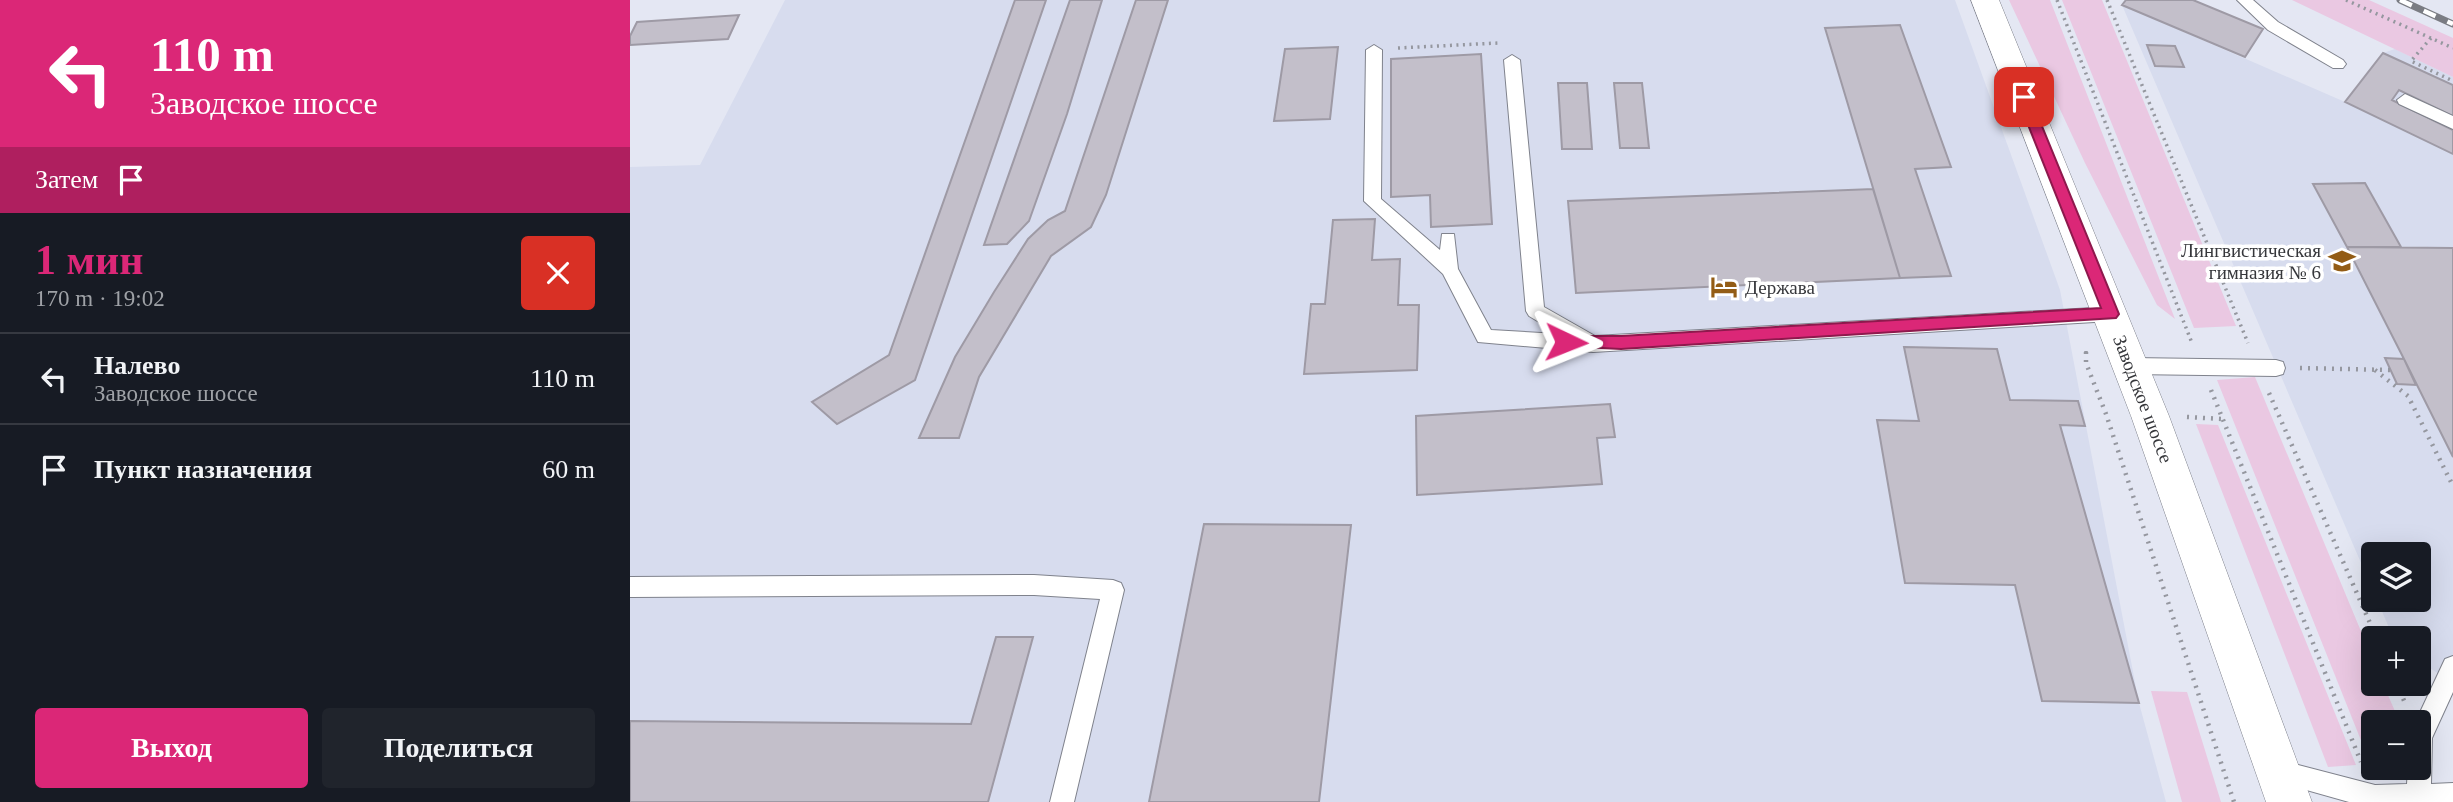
<!DOCTYPE html>
<html lang="ru">
<head>
<meta charset="utf-8">
<style>
  body { margin:0; font-family:"Times New Roman",serif; background:#20242c; color:#f1f3f6; height:100vh; display:flex; flex-direction:column; font-size:26px; white-space:nowrap }
  * { box-sizing:border-box; margin:0 }
  p { font-size:23px; color:#9ea1a6 }
  .icon { flex:none; width:38px; height:38px; fill:none; stroke:currentColor; stroke-width:2; stroke-linecap:round; stroke-linejoin:round }
  .map { position:relative; flex:1; overflow:hidden }
  .drawer { display:flex; flex-direction:column; background:#171b24; width:630px }
  .drawer>* { flex:none }
  .hud { background:#db2777; color:#fff; overflow:hidden }
  .controls { position:absolute; left:1731px; top:542px; display:grid; gap:14px }
  .controls a { display:grid; place-items:center; width:70px; height:70px; border-radius:7px; background:#171b24; box-shadow:0 7px 28px #0002; font-size:35px }
  .pin { position:absolute; display:grid; place-items:center; width:60px; height:60px; color:#fff; margin:-30px; border-radius:14px; box-shadow:0 4px 10px #0006 }
  .me { position:absolute; width:77px; margin:-38px; rotate:92deg; stroke-linejoin:round; filter:drop-shadow(0 0 5px #0008) }
  .turn { display:flex; align-items:center; gap:24px; height:147px; padding:0 35px; font-size:32px }
  .turn .icon { width:91px; height:91px; stroke-width:2.5 }
  .turn b { display:block; font-size:49px; line-height:60px }
  .then { display:flex; align-items:center; height:66px; padding:0 35px; background:#0003; gap:14px; font-size:26px }
  .round { display:grid; place-items:center; flex:none; width:74px; height:74px; border-radius:7px; background:#20242c }
  .summary { display:flex; align-items:center; justify-content:space-between; height:119px; padding:0 35px }
  h1 { font-size:42px; font-weight:800; line-height:52px; color:#db2777 }
  .cta { display:flex; gap:14px; margin-top:auto; padding:14px 35px }
  .cta a { flex:1; height:80px; border-radius:7px; background:#db2777; color:#fff; font-size:28px; font-weight:800; line-height:80px; text-align:center }
  .cta a+a { background:#20242c; color:#f1f3f6 }
  ul { padding:0; list-style:none }
  li { display:flex; align-items:center; gap:21px; height:91px; padding:0 35px; border-top:2px solid #363941 }
  li div { flex:1 }
  li b { display:block; font-size:26px }
  li em { font-style:normal }
  main { display:flex; flex:1; min-height:0 }
  .map>svg:first-child { display:block }
</style>
</head>
<body>
<main>
<section class="drawer">
<div class="hud">
<div class="turn"><svg class="icon" aria-label="left" viewBox="0 0 24 24"><path d="M17 20v-9H6M10 6l-5 5 5 5"/></svg><div><b>110 m</b>Заводское шоссе</div></div>
<div class="then">Затем<svg class="icon" aria-label="arrive" viewBox="0 0 24 24"><path d="M6 21V4h12l-3 4 3 4H6"/></svg></div>
</div>
<div class="summary"><div><h1>1 мин</h1><p>170 m · 19:02</p></div><a class="round" style="background:#d93025;color:#fff"><svg class="icon" aria-label="close" viewBox="0 0 24 24"><path d="M6 6l12 12M18 6L6 18"/></svg></a></div>
<ul>
<li><svg class="icon" aria-label="left" viewBox="0 0 24 24"><path d="M17 20v-9H6M10 6l-5 5 5 5"/></svg><div><b>Налево</b><p>Заводское шоссе</p></div><em>110 m</em></li>
<li><svg class="icon" aria-label="arrive" viewBox="0 0 24 24"><path d="M6 21V4h12l-3 4 3 4H6"/></svg><div><b>Пункт назначения</b></div><em>60 m</em></li>
</ul>
<div class="cta"><a>Выход</a><a>Поделиться</a></div>
</section>
<div class="map">
<svg width="1823" height="802" viewBox="0 0 1823 802">
  <rect width="100%" height="100%" fill="#e4e7f3"/>
  <path fill="#d7dcee" d="M155 0H1325L1430 290 1509 703 1536 802H0V167L70 165Z
    M1492 5 1715 102 1753 53 1765 49 1823 77V683L1789 661 1788 639H1764L1747 600H1788V555H1743V591Z"/>
  <path fill="#eac8e2" d="M1379 0H1420L1545 319 1527 305 1455 163Z
    M1432 0H1472L1606 326 1564 328Z
    M1662 0H1739L1823 38V77Z
    M1625 377 1743 660V684H1753L1768 718V723H1743V768H1775V774L1746 778 1587 380Z
    M1566 424 1588 425 1726 765 1698 767Z
    M1521 691 1557 692 1591 802H1552Z"/>
  <path fill="#c3bfca" stroke="#9e9aa5" stroke-width="2" d="M385 0H416L285 380 207 424 182 402 259 355Z
    M440 0H472L437 114 399 221 377 244 354 245Z
    M506 0H538L476 195 461 227 421 256 349 377 329 438H289L325 357 364 292 398 239 418 220 435 211Z
    M1496 0H1563L1633 29 1615 57 1492 5Z
    M109 15 98 39 0 45V36L7 22Z
    M1270 25 1321 167 1285 169 1321 276 1270 278 1195 28Z
    M1517 45 1545 46 1554 67 1525 66Z
    M708 47 700 119 644 121 655 49Z
    M1753 53 1823 85V116L1769 90 1762 100 1823 130V154L1715 102Z
    M851 54 862 224 801 227 800 195 761 197V59Z
    M928 83H957L962 149H932Z
    M984 83H1012L1019 148H990Z
    M1735 183 1771 247H1717L1683 184Z
    M1243 189 1270 278 946 293 938 201Z
    M745 219 742 260 770 259 768 305H789L787 370 674 374 681 304H695L703 220Z
    M1717 247 1823 248V457L1774 359Z
    M1274 347 1367 349 1380 400 1448 401 1455 426 1430 425 1509 703 1412 701 1385 585 1275 583 1247 420 1289 421Z
    M1755 358 1774 359 1786 385 1767 384Z
    M980 404 985 437 967 438 972 484 787 495 786 416Z
    M574 524 721 525 689 802H519Z
    M366 637H403L358 802H0V721L341 724Z"/>
  <g fill="none" stroke-linecap="round" stroke-linejoin="round">
    <defs>
      <path id="lane" d="M1607 0H1623L1648 22 1713 60 1716 64 1713 68H1703L1638 30Z
        M744 45 752 50 751 199 810 250 812 234H824L828 269 861 330 929 334 899 316 896 311 874 60 882 55 890 60 914 307 965 336 1481 307 1487 309 1490 314 1487 319 1481 321 963 352 848 342 813 274 734 201 736 50Z
        M1775 94 1823 116V129L1769 104 1767 100Z
        M1501 358 1646 360 1653 362 1655 368 1653 374 1646 376 1501 374 1494 372 1492 366 1494 360Z
        M404 575 483 580 491 583 494 590 444 802H420L470 599 404 595 0 597V577Z
        M1823 656V692L1802 738 1801 784 1823 783V802H1719L1641 780 1637 772 1641 764 1649 760 1745 785 1777 784 1778 768H1788V723H1785L1815 659Z"/>
      <path id="street" d="M1341 0H1369L1539 416 1682 802H1636L1501 416Z"/>
    </defs>
    <use href="#lane" stroke="#7f828c" stroke-width="2"/>
    <use href="#street" stroke="#7f828c" stroke-width="1"/>
    <path stroke="#95979f" stroke-width="3.5" stroke-dasharray="2 4.5" stroke-linecap="butt" d="M1427 0 1562 343
      M1477 0 1618 343
      M1716 0 1823 48
      M1801 38 1781 61 1823 81
      M768 48 868 43
      M1456 351V354"/>
    <path stroke="#95979f" stroke-width="4.5" stroke-dasharray="2 6" stroke-linecap="butt" d="M1456 352V363L1476 414 1604 802
      M1670 368 1760 370
      M1745 370 1778 396 1823 486
      M1581 390 1731 762
      M1639 393 1747 639
      M1557 417 1592 419
      M1767 684 1775 703"/>
    <use href="#lane" fill="#fff" fill-rule="evenodd"/>
    <use href="#street" fill="#fff" fill-rule="evenodd"/>
    <defs>
      <path id="rail" d="M1770 0 1823 24"/>
    </defs>
    <use href="#rail" stroke="#7a7c83" stroke-width="7"/>
    <use href="#rail" stroke="#fff" stroke-width="4.5" stroke-dasharray="13" stroke-linecap="butt"/>
  </g>
  <path fill="#db2777" stroke="#8e194d" stroke-width="2" d="M1394 92 1400 97 1489 314 1486 318 991 349 931 346 929 342 936 336H991L1471 308 1387 97Z"/>
  <defs>
    <symbol id="school-bare" viewBox="-9 -9 18 18"><path d="M0-5L7-2L0 1L-7-2ZM-4 1L0 2.5L4 1V4Q0 6-4 4Z" fill="#935c15" stroke="#fff" stroke-width="2.5" paint-order="stroke"/></symbol>
    <symbol id="hotel-bare" viewBox="-9 -9 18 18"><path d="M-6-4.5h1.5V1H6V5H4.5V3h-9V5H-6ZM-4 0a1.8 1.8 0 1 1 3.6 0ZM.5 0V-2.5h3Q6-2.5 6 0Z" fill="#935c15" stroke="#fff" stroke-width="2.5" paint-order="stroke"/></symbol>
  </defs>
  <g fill-rule="evenodd">
    <use href="#school-bare" x="1693" y="242" width="38" height="38"/>
    <use href="#hotel-bare" x="1075" y="268" width="38" height="38"/>
  </g>
  <g text-anchor="middle" dominant-baseline="central" stroke-width="7" stroke-linejoin="round" paint-order="stroke">
    <g font-size="19" fill="#36373b" stroke="#fff" text-anchor="end">
      <text x="1691" y="250">Лингвистическая<tspan x="1691" dy="22">гимназия № 6</tspan></text>
      <text x="1115" y="287" text-anchor="start">Держава</text>
    </g>
    <g font-size="19" fill="#36373b" stroke="#fff">
      <text transform="translate(1513 399) rotate(69)">Заводское шоссе</text>
    </g>
  </g>
</svg>
<div class="controls">
<a><svg class="icon" aria-label="layers" viewBox="0 0 24 24"><path d="M12 4l9 5-9 5-9-5zM3 14l9 5 9-5"/></svg></a>
<a>+</a>
<a>−</a>
</div>
<div class="pin" style="left:1394px;top:97px;background:#d93025"><svg class="icon" aria-label="arrive" viewBox="0 0 24 24"><path d="M6 21V4h12l-3 4 3 4H6"/></svg></div>
<svg class="me" style="left:936px;top:342px" viewBox="-20 -20 40 40"><path d="M0-17L14 15 0 8-14 15z" fill="#db2777" stroke="#fff" stroke-width="4"/></svg>
</div>
</main>
</body>
</html>
